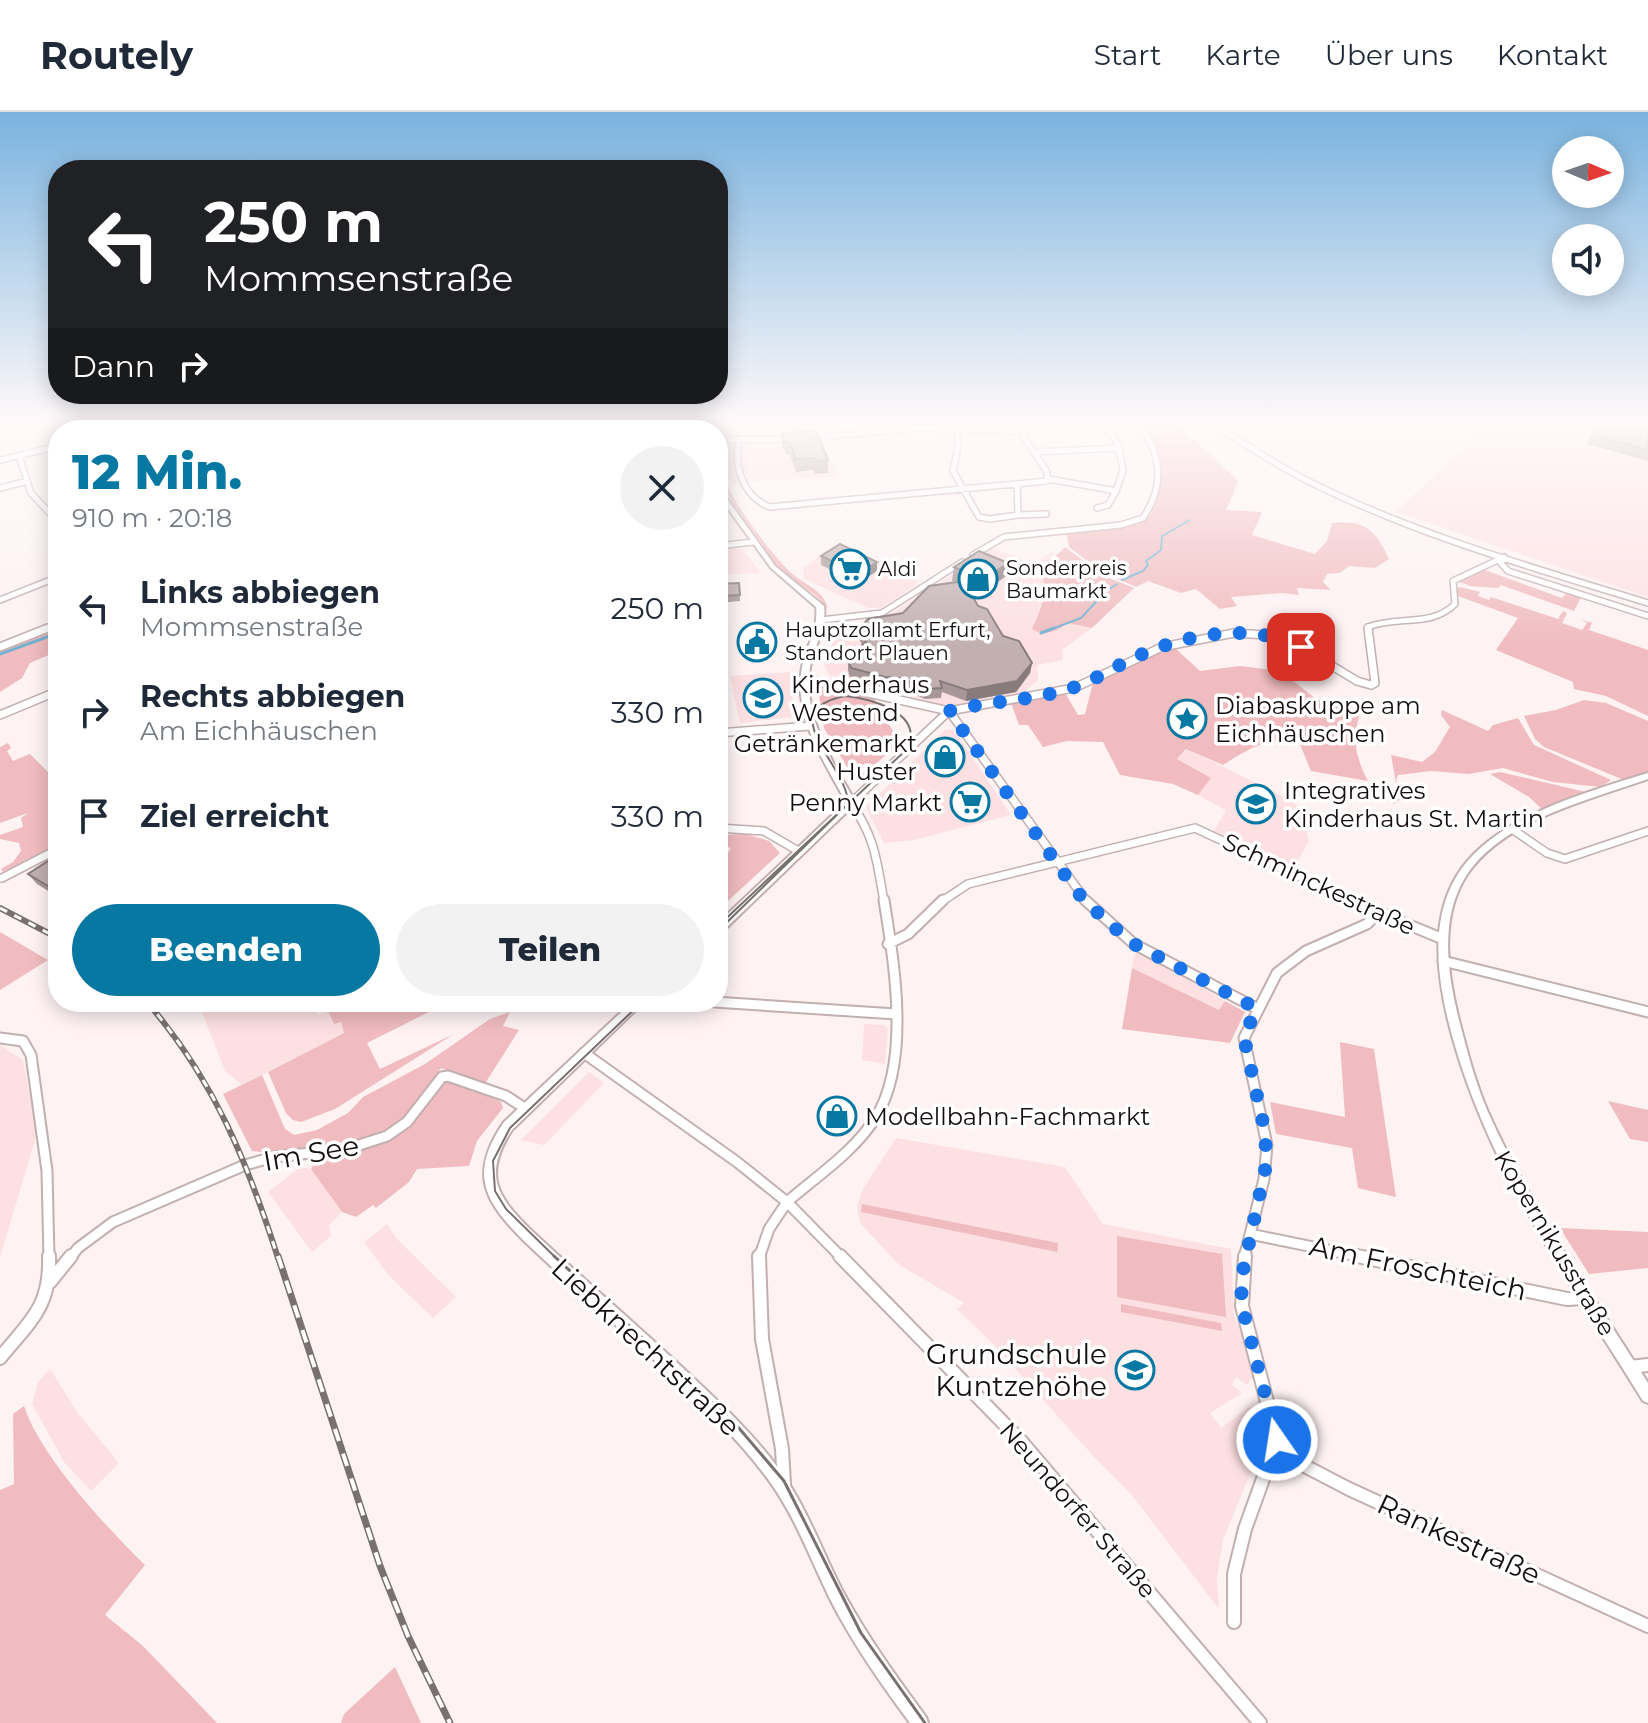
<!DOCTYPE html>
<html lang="de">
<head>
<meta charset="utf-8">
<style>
  body { margin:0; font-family:Montserrat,sans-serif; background:#f2f2f3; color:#1f2937; height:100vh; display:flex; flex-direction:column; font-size:30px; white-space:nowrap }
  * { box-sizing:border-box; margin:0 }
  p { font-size:26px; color:#747a83 }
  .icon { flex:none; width:44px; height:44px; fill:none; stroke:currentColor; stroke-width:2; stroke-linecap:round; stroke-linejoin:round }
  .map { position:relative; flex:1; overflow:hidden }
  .side { position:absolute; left:48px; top:308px; width:680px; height:592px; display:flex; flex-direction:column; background:#fff; border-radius:32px; box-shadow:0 4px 20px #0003 }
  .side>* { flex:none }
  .hud { position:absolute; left:48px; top:48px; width:680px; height:244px; border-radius:32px; box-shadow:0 4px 20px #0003; background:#202124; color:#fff; overflow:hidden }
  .needle { width:52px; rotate:92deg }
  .fabs { position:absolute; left:1552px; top:24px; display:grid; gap:16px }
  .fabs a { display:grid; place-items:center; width:72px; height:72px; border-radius:50%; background:#fff; box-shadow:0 4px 20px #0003; font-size:40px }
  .pin { position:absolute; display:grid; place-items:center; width:68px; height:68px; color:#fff; margin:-34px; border-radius:16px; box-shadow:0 4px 12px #0006 }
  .me { position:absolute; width:88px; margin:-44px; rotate:347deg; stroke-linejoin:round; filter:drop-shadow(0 0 6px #0008) }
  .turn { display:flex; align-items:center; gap:28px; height:168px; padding:0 24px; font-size:36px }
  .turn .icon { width:104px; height:104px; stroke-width:2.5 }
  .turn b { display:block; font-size:56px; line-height:68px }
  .then { display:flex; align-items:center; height:76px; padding:0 24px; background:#0003; gap:16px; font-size:30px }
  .round { display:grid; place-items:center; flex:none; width:84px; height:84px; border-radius:42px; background:#f2f2f3 }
  .overview { display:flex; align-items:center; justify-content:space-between; height:136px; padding:0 24px }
  h1 { font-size:48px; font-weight:800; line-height:60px; color:#0778a2 }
  .cta { display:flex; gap:16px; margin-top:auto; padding:16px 24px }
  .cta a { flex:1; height:92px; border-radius:48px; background:#0778a2; color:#fff; font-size:32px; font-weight:800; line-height:92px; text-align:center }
  .cta a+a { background:#f2f2f3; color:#1f2937 }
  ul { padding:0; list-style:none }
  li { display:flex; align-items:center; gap:24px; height:104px; padding:0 24px }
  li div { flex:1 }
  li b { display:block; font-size:30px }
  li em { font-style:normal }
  header { display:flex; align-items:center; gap:48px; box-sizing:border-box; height:112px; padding:0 40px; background:#fff; border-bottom:2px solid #e0e1e3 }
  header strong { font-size:38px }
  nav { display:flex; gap:44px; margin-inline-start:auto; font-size:28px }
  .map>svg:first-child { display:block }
</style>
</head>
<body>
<header>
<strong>Routely</strong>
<nav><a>Start</a><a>Karte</a><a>Über uns</a><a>Kontakt</a></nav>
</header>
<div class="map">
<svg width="1648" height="1611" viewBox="0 0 1648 1611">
  <rect width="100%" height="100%" fill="#fef2f3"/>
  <path fill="#fde0e2" d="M1492 309H1648V485L1396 400Z
    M755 328H821L839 364 731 371 726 337 734 331Z
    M718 436 743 437 761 461 718 463Z
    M851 436 918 468 916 473 881 496H868L804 467 803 456 827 438Z
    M993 436 1035 452 1051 440 1054 442 1041 459 1046 469 1043 486 1032 517 1068 511 1092 516 1062 538 1063 548 1037 553 1038 568 1023 581 958 592H939L829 563 822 547 826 545 841 516 886 505Z
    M790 560 794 605 740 611 730 564Z
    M946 617 954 618 1011 703 913 728 884 731 866 695Z
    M1187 637 1292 689 1300 696 1309 729 1294 756 1214 719 1226 698 1198 683 1210 666 1177 647Z
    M1139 840 1225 889 1219 898 1132 856 1134 843Z
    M198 890H312L318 903 328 899 334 912 341 909 344 921 242 973 225 959Z
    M864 912 885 913 888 917 885 952 862 948Z
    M0 933 23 948 37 1022 0 1145Z
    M589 960 604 971 544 1033 521 1028Z
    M896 1026 1065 1055 1103 1112 1231 1137 1234 1204 1249 1238 1253 1265 1247 1273 1236 1265 1232 1273 1242 1281 1210 1301 1221 1316 1249 1295 1259 1296 1264 1307V1328L1223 1428 1217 1466 1219 1497 1131 1382 1096 1347 995 1234 957 1197 964 1191 898 1152 860 1111 857 1094 863 1077Z
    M300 1055 311 1057 342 1100 329 1113 331 1124 312 1140 268 1080Z
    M387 1112 397 1127 456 1185 433 1206 389 1164 364 1130Z
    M50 1257 77 1300 119 1351 91 1379 64 1350 32 1292 38 1270Z"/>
  <path fill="#f0bcbf" d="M1140 309H1173L1232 363 1238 370 1226 398 1262 400 1252 423 1315 442 1327 429 1332 411C1364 407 1376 418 1389 447L1375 456 1349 454 1340 461 1327 462 1323 470 1331 478 1297 476 1299 483 1282 481 1231 485 1237 494 1220 497 1196 477 1181 481 1148 469 1136 475 1101 459 1069 435 1066 420 1132 413 1151 402C1166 366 1167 339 1140 309Z
    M722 354C722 379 770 440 789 459 802 472 824 477 828 497 818 481 801 475 786 462 766 445 719 379 718 355Z
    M1065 435 1104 464 1134 476 1092 516 1068 511C1058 519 1044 525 1032 517 1039 499 1051 478 1040 459Z
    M1495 452 1485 458 1562 486 1568 479 1582 484 1574 499 1501 473 1498 476 1470 474 1458 469Z
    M1460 475 1480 480 1478 484 1489 488 1491 485 1558 507 1563 499 1567 501 1562 511 1582 518 1587 511 1581 508 1597 512 1592 511 1589 518 1648 538V604L1606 584 1574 577 1573 570 1496 538 1518 506 1458 484 1455 478Z
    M58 515V539L30 551 22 566 0 580V536Z
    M1175 536 1200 559 1240 554 1281 559 1316 587 1360 601C1352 628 1355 644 1368 669L1311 659 1299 630C1271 623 1246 638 1223 653L1186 637 1177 647 1211 666 1198 683 1173 672 1120 663 1103 630 1067 629 1043 635 1028 613H1019L1011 591 1065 581 1078 603 1085 602 1093 571 1130 551Z
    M821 574 899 591 874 587 897 626 898 633 872 655 865 651 859 657 865 662 860 667H854L824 616 818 577Z
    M1584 588 1606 591 1648 609V660L1624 668 1544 635 1535 627 1524 604 1556 598Z
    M1442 598 1488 619 1493 613 1518 606 1534 633 1611 668 1601 675 1553 670 1503 656 1468 662 1431 659 1398 663 1396 668 1403 685 1394 692 1389 685 1397 677 1391 643 1422 650 1435 640 1450 615 1441 603Z
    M8 631 11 636 7 639 13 649 30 642 58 670V732L3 760 1 757 13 750 21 739 19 731 0 727V723L23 715 21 706 28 701 0 711V635Z
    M1500 660 1590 681 1542 697 1529 685 1490 662Z
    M746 722 769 729 780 741 718 798V756L731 736 718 732V723Z
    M0 820 48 848 0 878Z
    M1132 856 1219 898 1225 889 1245 900 1230 931 1122 917Z
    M353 890 403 893 439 890 437 896 367 931 380 957 454 922 335 997 301 1010 293 1008 286 1001 268 960 344 921 341 910 334 912 328 899Z
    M510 900 503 914 519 918 484 973 441 956 410 999 396 1014 382 1022 319 1038 275 1042 252 1039 223 982 262 963 285 1017 294 1023 317 1018 348 1001 363 985 425 952 490 907Z
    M1340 930 1374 937 1396 1085 1358 1076 1352 1036 1276 1022 1270 990 1345 1005Z
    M445 969 472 976 501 990 503 996 477 1029 469 1054 417 1057 409 1070 376 1096 373 1093 356 1105 342 1100 311 1057 319 1043 394 1022Z
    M1608 989 1648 998V1030L1630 1027Z
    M862 1092 1058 1131 1057 1140 861 1100Z
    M1560 1116 1648 1120V1156L1589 1162Z
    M1117 1124 1222 1142 1226 1205 1117 1185Z
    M1121 1192 1221 1211 1222 1219 1121 1200Z
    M24 1294C40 1344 107 1416 145 1453L105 1503 143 1534 217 1611H0V1378L14 1372 13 1302Z
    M395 1555 421 1611H341L344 1602Z"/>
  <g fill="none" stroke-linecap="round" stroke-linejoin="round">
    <path stroke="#75b1d1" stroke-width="2" d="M1122 468 1143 459 1148 453 1146 449 1161 438 1162 424 1190 408
      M1049 518 1081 506 1106 479 1117 472"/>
    <path stroke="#75b1d1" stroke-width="3" d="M1041 521 1054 516
      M0 542 58 521"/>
    <defs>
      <path id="minor-far3" d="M141 309 163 318
        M957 309 958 334 953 359 979 405 990 407 1018 403 1017 372
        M1209 309C1242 330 1274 352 1308 369 1416 423 1534 456 1648 491
        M113 318 139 309
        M351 318 364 309
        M1110 318 1119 336
        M811 326 918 316 1020 319 1077 309
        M740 327C732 352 743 385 770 395L1047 369V360L1020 319
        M718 328 789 327
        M1035 340 1119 336 1123 358 1116 379 1049 367
        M19 344 31 381 58 410
        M0 348 58 334
        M0 376 24 370
        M1097 396 1108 393 1116 379
        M1018 403 1046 402
        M718 434 753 430
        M973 443 1004 425 1121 413 1143 406C1166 372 1161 341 1137 309
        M1504 446 1500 450 1508 459 1648 504
        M0 488 58 465
        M821 508 882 501 962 450
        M43 518 58 512
        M1368 518V515C1398 503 1431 516 1455 492L1453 469 1504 445"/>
      <path id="minor-far2" d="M0 535 48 516
        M805 567 949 599 1087 790
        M0 603 58 579
        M718 621 810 614
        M718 716 764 719 800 740
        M1512 717 1547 741 1565 747 1648 719
        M2 766 58 737
        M884 790C877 749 875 725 851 691L949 599 1074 576 1162 535 1234 521 1267 523 1301 535 1357 569 1371 573 1375 571 1368 516
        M941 790 968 772 1195 716 1354 790"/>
      <path id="minor-far1" d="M1085 788 1134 832 1256 896
        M1349 788 1443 827
        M888 832 908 822 943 788
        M1443 849 1648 900
        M714 890 896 902
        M0 926 23 929 31 943 47 1059 49 1146
        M584 941 737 1050 787 1090 769 1117 759 1146
        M1250 1122 1367 1146
        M70 1146 78 1136 113 1110 245 1053 274 1045 347 1037 387 1024 407 1010 442 965 448 964 506 984 526 997
        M842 1146 787 1090C817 1064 855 1039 876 1005 911 948 894 851 884 788
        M1244 1146 1264 1067 1267 1033 1244 926 1277 861 1306 839 1367 812 1379 800"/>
      <path id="minor" d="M759 1144 762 1227 782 1337 784 1372
        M840 1144 1020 1328 1260 1611
        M1357 1144 1567 1187 1586 1186
        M50 1170 71 1144
        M0 1246C30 1209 51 1195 49 1144
        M1630 1255 1648 1253
        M1277 1328 1301 1352 1349 1377 1648 1514
        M1234 1510V1462L1245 1417 1277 1328 1242 1194 1245 1144"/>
      <path id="tertiary" d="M712 309H718L717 318H711Z
        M718 376 720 377 775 454 824 494C827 517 814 534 810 555 802 605 833 650 856 691L722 820 718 821V811L846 690C824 649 793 605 802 555 806 534 819 517 816 495L771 456 718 383Z
        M1648 661V667C1589 688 1506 707 1468 761 1439 803 1447 861 1459 908 1467 939 1475 970 1488 1000 1531 1096 1592 1182 1648 1271V1291L1643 1289C1567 1166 1483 1050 1448 908 1436 858 1430 800 1462 756 1499 704 1590 679 1648 661Z
        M632 890H644L512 1018C482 1063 497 1085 532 1119 582 1166 635 1211 685 1258 719 1290 754 1322 781 1360 807 1396 822 1439 842 1478 866 1523 896 1564 926 1605L928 1611H910C881 1572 853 1532 831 1489 811 1449 796 1406 770 1370 737 1324 694 1285 653 1247 609 1207 565 1168 523 1128 483 1088 469 1061 504 1010Z"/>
    </defs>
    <use href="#minor-far3" stroke="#c2afb0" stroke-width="8"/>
    <use href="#minor-far2" stroke="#c2afb0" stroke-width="10"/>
    <use href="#minor-far1" stroke="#c2afb0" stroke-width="13"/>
    <use href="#minor" stroke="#c2afb0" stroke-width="16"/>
    <use href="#tertiary" stroke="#c2afb0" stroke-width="4"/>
    <use href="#minor-far3" stroke="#fff" stroke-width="5"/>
    <use href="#minor-far2" stroke="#fff" stroke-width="7"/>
    <use href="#minor-far1" stroke="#fff" stroke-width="9"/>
    <use href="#minor" stroke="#fff" stroke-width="12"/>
    <use href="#tertiary" fill="#fff" fill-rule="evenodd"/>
    <path stroke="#797070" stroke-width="2" d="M845 584C870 586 929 602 905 639L848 692C849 654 770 599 845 584Z
      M718 814 848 692
      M718 819 848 692
      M556 1146 506 1097 495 1079 493 1049 510 1016 642 890"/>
    <path stroke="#797070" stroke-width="3" d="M554 1144 738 1315 784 1369 861 1521 925 1611"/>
    <defs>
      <path id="rail-far1" d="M0 796 58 826
        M147 890C214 968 247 1049 278 1146"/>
      <path id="rail" d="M278 1144 380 1454 408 1524 450 1611"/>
    </defs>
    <use href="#rail-far1" stroke="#797070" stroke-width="6"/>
    <use href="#rail" stroke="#797070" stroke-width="7"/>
    <use href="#rail-far1" stroke="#fff" stroke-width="3" stroke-dasharray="8" stroke-linecap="butt"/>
    <use href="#rail" stroke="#fff" stroke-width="4" stroke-dasharray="13" stroke-linecap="butt"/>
  </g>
  <path fill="#a79798" d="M1648 309V349L1587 332 1592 323Z
    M782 321 828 348V361L815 362 814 358 796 360 790 343H786L782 333Z
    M821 444 877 459 858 471 821 453Z
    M1008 451 1006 464 981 482 967 475 978 494 1003 524 1032 551 1030 561 1016 580 966 589 942 580 941 586 925 587 900 576H884L850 566 848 558V547L862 533 859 526 860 516 903 501 956 470 952 469 954 455Z
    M739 471 740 489 718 491V472Z
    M58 751V785L37 772 28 762Z"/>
  <path fill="#887b7c" d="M877 450V459L858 471V461Z
    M1008 451 1006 464 981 482 983 468Z
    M1032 551 1030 561 1016 580 966 589 967 578Z"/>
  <path fill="#c2b0b1" stroke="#887b7c" stroke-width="2" d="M1604 309H1648V338L1592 323Z
    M816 319 828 348 815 349 814 346 796 347 790 330 785 331 782 321Z
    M840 432 877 450 858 461 821 444Z
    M979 439 1008 451 983 468 954 455Z
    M964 469 978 494 987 497 1003 524 1019 529 1032 551 1017 569 967 578 940 569 942 576 926 577 900 566 885 565 851 556 848 547 866 530 860 516 868 507 903 501 929 474Z
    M739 471 740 483 718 484V472Z
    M51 747 58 751V780L28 762Z"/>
  <linearGradient id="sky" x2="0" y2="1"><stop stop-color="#7ab3df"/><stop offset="0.58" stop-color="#fff9fa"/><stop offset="1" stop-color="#fff9fa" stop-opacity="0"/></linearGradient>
  <rect width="1648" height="535" fill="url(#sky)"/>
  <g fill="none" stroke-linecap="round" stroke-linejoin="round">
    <path stroke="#1a73e8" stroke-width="14" stroke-dasharray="0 25.2" d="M1277 1328 1242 1194 1241 1168 1267 1049 1264 1015 1244 926 1256 896 1134 832 1105 808 1077 780 949 599C988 589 1030 589 1069 577 1092 570 1114 555 1136 545 1184 522 1252 510 1301 535"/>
  </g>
  <defs>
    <symbol id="supermarket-ring" viewBox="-11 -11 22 22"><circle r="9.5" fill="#fff" stroke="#0778a2" stroke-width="1.5"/><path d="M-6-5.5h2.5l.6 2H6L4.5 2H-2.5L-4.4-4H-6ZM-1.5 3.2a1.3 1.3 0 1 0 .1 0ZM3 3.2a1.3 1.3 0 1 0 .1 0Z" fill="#0778a2"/></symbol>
    <symbol id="shop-ring" viewBox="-11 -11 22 22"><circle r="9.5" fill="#fff" stroke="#0778a2" stroke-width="1.5"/><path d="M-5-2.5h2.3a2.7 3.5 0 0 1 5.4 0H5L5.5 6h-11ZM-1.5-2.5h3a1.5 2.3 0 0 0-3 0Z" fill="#0778a2"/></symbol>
    <symbol id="civic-ring" viewBox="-11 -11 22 22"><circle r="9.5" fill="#fff" stroke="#0778a2" stroke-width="1.5"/><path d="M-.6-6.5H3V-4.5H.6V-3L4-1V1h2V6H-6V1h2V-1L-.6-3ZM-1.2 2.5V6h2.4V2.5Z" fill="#0778a2"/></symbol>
    <symbol id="school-ring" viewBox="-11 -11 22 22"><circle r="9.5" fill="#fff" stroke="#0778a2" stroke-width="1.5"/><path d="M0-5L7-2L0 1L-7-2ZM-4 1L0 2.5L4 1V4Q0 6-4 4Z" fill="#0778a2"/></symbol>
    <symbol id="sight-ring" viewBox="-11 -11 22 22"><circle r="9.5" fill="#fff" stroke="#0778a2" stroke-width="1.5"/><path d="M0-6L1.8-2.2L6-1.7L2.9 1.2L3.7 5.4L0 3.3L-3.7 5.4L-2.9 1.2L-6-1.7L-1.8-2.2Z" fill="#0778a2"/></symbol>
  </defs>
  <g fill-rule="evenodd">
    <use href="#supermarket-ring" x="828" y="435" width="44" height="44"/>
    <use href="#shop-ring" x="956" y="445" width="44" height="44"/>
    <use href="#civic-ring" x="735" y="508" width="44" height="44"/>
    <use href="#school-ring" x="741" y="564" width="44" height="44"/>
    <use href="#sight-ring" x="1165" y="585" width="44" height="44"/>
    <use href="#shop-ring" x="923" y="623" width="44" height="44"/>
    <use href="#supermarket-ring" x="948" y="668" width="44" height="44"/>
    <use href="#school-ring" x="1234" y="670" width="44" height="44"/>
    <use href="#shop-ring" x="815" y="982" width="44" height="44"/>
    <use href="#school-ring" x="1113" y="1236" width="44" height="44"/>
  </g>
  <g text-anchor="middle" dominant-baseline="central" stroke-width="7" stroke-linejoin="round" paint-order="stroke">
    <g font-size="20" fill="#140e0e" stroke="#fff" text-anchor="start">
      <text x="1006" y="456">Sonderpreis<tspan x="1006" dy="23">Baumarkt</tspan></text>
      <text x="878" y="457">Aldi</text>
      <text x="785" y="518">Hauptzollamt Erfurt,<tspan x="785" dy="23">Standort Plauen</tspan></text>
    </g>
    <g font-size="24" fill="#140e0e" stroke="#fff" text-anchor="start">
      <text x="791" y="572">Kinderhaus<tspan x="791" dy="28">Westend</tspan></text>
      <text x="1215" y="593">Diabaskuppe am<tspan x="1215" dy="28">Eichhäuschen</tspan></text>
      <text x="917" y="631" text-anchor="end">Getränkemarkt<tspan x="917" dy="28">Huster</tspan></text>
      <text x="1284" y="678">Integratives<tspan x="1284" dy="28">Kinderhaus St. Martin</tspan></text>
      <text x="942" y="690" text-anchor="end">Penny Markt</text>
      <text x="865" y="1004">Modellbahn-Fachmarkt</text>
    </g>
    <g font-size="24" fill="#140e0e" stroke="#fff">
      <text transform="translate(1319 772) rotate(25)">Schminckestraße</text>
      <text transform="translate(1555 1131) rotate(59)">Kopernikusstraße</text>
      <text transform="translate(1078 1398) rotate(49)">Neundorfer Straße</text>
    </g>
    <g font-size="28" fill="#140e0e" stroke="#fff">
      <text transform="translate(311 1041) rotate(-10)">Im See</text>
      <text transform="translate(1418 1156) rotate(12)">Am Froschteich</text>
      <text transform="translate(646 1235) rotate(43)">Liebknechtstraße</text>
      <text transform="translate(1459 1427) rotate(25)">Rankestraße</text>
    </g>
    <g font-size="28" fill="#140e0e" stroke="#fff" text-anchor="end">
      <text x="1107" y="1242">Grundschule<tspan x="1107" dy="32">Kuntzehöhe</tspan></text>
    </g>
  </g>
</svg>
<div class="fabs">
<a><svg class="needle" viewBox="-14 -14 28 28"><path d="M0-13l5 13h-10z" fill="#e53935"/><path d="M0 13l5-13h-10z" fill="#747a83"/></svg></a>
<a><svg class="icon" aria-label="sound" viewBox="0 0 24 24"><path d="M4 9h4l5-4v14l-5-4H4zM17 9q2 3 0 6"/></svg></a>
</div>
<div class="pin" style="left:1301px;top:535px;background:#d93025"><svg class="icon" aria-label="arrive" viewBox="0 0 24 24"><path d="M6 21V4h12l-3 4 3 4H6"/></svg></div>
<svg class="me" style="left:1277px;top:1328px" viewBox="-20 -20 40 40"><circle r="17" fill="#1a73e8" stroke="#fff" stroke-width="3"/><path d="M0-11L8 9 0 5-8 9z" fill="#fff"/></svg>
<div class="hud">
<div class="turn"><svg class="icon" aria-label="left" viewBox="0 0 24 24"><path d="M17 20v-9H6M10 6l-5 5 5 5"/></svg><div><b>250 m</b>Mommsenstraße</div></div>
<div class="then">Dann<svg class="icon" aria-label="right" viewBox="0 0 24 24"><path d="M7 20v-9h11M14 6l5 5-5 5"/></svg></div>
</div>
<section class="side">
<div class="overview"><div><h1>12 Min.</h1><p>910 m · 20:18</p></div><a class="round"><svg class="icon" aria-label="close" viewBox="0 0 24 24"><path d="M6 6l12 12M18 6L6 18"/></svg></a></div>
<ul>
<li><svg class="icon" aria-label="left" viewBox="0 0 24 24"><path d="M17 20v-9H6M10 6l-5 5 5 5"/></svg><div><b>Links abbiegen</b><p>Mommsenstraße</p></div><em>250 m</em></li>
<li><svg class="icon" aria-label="right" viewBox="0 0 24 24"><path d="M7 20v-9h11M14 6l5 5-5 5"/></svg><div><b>Rechts abbiegen</b><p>Am Eichhäuschen</p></div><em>330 m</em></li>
<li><svg class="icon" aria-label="arrive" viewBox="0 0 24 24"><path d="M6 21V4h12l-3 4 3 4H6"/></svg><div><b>Ziel erreicht</b></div><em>330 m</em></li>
</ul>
<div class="cta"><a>Beenden</a><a>Teilen</a></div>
</section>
</div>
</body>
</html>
